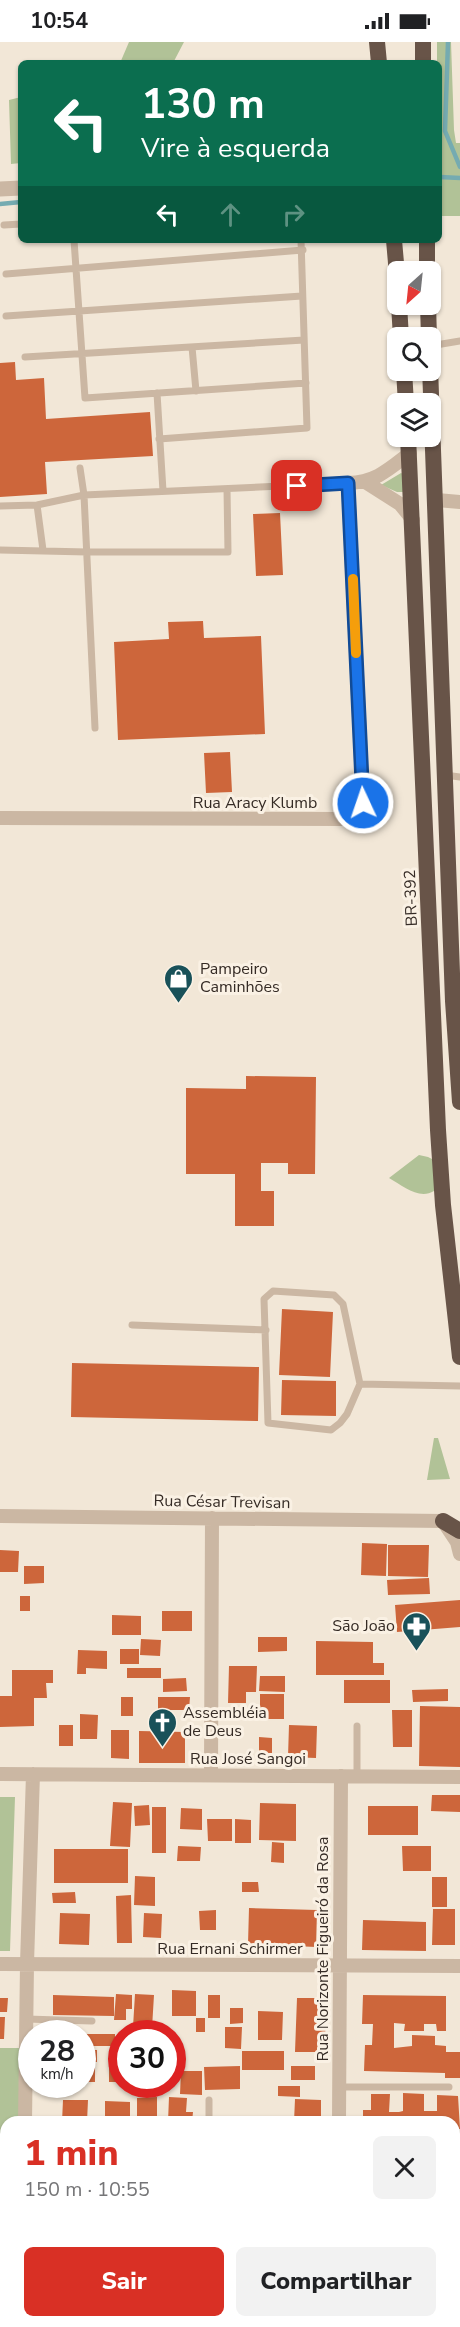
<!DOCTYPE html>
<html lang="pt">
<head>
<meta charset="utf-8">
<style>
  body { margin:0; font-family:"Nunito Sans",sans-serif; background:#f2f2f2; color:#202124; height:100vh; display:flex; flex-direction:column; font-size:22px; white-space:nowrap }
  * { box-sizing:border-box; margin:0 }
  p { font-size:20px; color:#757577 }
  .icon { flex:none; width:33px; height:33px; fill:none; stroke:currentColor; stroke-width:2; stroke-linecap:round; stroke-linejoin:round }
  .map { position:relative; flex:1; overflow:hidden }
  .sheet { position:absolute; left:0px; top:2074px; width:460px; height:212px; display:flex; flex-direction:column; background:#fff; border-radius:18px 18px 0 0; box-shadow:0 2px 4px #0004 }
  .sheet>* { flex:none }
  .top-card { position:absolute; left:18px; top:18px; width:424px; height:183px; border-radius:9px; box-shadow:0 2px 4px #0004; background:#0b6e4f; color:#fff; overflow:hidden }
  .needle { width:39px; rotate:207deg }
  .buttons { position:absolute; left:387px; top:219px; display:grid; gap:12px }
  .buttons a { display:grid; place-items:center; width:54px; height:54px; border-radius:9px; background:#fff; box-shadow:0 2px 4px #0004; font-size:30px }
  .speed { position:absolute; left:18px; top:1978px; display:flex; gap:12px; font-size:30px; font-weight:700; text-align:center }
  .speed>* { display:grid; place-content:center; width:78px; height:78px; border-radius:50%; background:#fff; box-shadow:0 2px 4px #0004; line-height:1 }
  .speed small { font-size:15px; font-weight:400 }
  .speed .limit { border:9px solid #d22; background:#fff; color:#111 }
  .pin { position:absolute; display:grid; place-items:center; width:51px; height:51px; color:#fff; margin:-26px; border-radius:12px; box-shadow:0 3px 9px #0006 }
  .me { position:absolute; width:66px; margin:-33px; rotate:357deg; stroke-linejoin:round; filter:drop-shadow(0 0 4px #0008) }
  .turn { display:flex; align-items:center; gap:21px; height:126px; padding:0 24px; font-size:27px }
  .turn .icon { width:78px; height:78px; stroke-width:2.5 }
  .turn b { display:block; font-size:42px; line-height:51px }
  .lanes { display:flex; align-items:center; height:57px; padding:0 24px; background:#0003; justify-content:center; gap:30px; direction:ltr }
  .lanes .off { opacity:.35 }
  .round { display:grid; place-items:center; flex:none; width:63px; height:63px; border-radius:9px; background:#f2f2f2 }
  .summary { display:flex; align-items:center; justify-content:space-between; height:102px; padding:0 24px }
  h1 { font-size:36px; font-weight:800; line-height:45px; color:#d93025 }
  .action { display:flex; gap:12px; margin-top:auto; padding:12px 24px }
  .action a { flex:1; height:69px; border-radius:9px; background:#d93025; color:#fff; font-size:24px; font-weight:800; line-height:69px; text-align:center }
  .action a+a { background:#f2f2f2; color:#202124 }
  .status { display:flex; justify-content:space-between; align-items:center; height:42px; padding:0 30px; background:#fff; direction:ltr }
  .status svg { height:16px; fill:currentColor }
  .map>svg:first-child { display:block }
</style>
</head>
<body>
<div class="status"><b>10:54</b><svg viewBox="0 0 49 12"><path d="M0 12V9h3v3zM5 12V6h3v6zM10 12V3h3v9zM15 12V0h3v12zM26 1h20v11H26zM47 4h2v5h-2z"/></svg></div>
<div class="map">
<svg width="460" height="2285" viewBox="0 0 460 2285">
  <rect width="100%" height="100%" fill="#f2e7d7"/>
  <path fill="#b1c297" d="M129 0H184L173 21H120Z
    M437 0H451L454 88 456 101H460V174H442L440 164V21H437Z
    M21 55V121L11 122 9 58Z
    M401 431 407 434 405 450H397L381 443Z
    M419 1113 428 1115 434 1118V1149C419 1158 403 1144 389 1136Z
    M434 1396H438L450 1437 427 1438Z
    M0 1755H15L10 1909H0Z
    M0 2006H20L21 2080H6V2100H0Z"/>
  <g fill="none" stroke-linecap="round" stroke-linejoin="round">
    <path stroke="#75abb1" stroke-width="4.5" d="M448 0 445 89 460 125
      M440 135 460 136
      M0 162 21 160"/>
  </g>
  <path fill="#cd663b" d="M15 320 16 338 44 336 46 377 150 370 153 414 45 420 47 452 0 455V321Z
    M280 471 283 533 256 534 253 472Z
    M203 579 204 596 261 594 265 692 118 698 114 600 169 597 168 580Z
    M230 710 232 750 206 751 204 711Z
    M246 1034 316 1035 315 1132H288V1121H261V1149H274V1184H235V1132H186V1046L246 1047Z
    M282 1267 333 1270 330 1335 279 1333Z
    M72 1321 259 1325 258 1379 71 1375Z
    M282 1338 336 1339V1374L281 1373Z
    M362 1501 387 1502 386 1534 361 1533Z
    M388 1503H429L428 1535 388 1534Z
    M0 1508 19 1509 18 1530H0Z
    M24 1524H44V1541L24 1542Z
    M429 1536 430 1552 388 1553 387 1538Z
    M20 1554H30V1569H20Z
    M460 1558V1585L397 1590 395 1563Z
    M162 1569H192V1589H162Z
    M112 1573 141 1574V1593H112Z
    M258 1595H287V1609L258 1610Z
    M141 1597 161 1598 160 1614 140 1613Z
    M316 1599 373 1600V1621H384V1633H316Z
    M120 1607H139V1622H120Z
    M78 1608 107 1609V1627L86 1626V1632H77Z
    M229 1624H257L256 1650H246V1661H228Z
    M127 1626H161V1636H127Z
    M12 1628H53V1641H46L47 1656H34V1684L0 1685V1654H12Z
    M260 1634H285V1650L259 1649Z
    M186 1636 187 1649 163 1650V1637Z
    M344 1638H390V1661H344Z
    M448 1647V1659L413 1660 412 1648Z
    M260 1652H284V1677H260Z
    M121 1655H133V1674H121Z
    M158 1655H190L189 1668H158Z
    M420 1664 460 1665V1725L419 1724Z
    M392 1668H412V1705H393Z
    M80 1672 98 1673 97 1697H80Z
    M59 1683H73V1704H59Z
    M289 1683 317 1684 316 1716 288 1715Z
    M111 1688H129V1717L111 1716Z
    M139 1689 185 1690V1721H139Z
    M259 1695 272 1696V1711H259Z
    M432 1753H460V1770L431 1769Z
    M113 1760 132 1761 130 1805 110 1804Z
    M260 1761 296 1762V1799L259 1798Z
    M149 1763 150 1783 135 1784 134 1764Z
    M368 1764H418V1793H368Z
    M152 1765H166V1811H152Z
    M181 1766 202 1767V1788L180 1787Z
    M207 1777H232V1799H208Z
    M235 1777 251 1778V1801H235Z
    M272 1800 284 1801V1821L271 1820Z
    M178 1804 201 1805 200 1819H177Z
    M402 1804H431V1829H403Z
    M54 1807H128V1841H54Z
    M135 1834 155 1835V1864L134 1863Z
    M432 1835H447V1865H432Z
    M242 1840H258L259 1850H242Z
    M75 1850 76 1861H53L52 1851Z
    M131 1853 132 1901H117L116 1854Z
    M249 1866 317 1868 316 1905 248 1902Z
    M433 1867H455V1903H432Z
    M216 1868V1888H200L199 1869Z
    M60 1871 90 1872 89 1903 59 1902Z
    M144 1871 162 1872 161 1896 143 1895Z
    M363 1878 426 1880V1909L362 1908Z
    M172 1948 196 1949V1974H172Z
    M116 1952 132 1953V1967H126V1978H114Z
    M135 1952 154 1953 152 1986 133 1985Z
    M53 1953 114 1955V1974L53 1973Z
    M208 1953H220V1976H208Z
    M363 1953 446 1954V1989H437L436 1982H424V1989H404L405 1982 394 1981V2006L412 2004V1993L435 1994V2003L446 2004V2010H460V2036H445V2031L364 2029 365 2003H372L373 1982H362Z
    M0 1956H8L7 1970H0Z
    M297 1956H326L325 2010H295Z
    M230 1966H243V1981L230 1982Z
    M258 1969 283 1970 282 1998H258Z
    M0 1975H5L4 1997H0Z
    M196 1976H205V1990H196Z
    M225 1985H242L241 2007 225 2006Z
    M68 1987V1992H47V1989Z
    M82 1992H115V2004H82Z
    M82 2008H97V2020H82Z
    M242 2009H284V2028H242Z
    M122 2024V2040H109V2025Z
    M240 2024V2047L205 2048 204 2025Z
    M291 2024H315V2038H291Z
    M82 2025H95V2040H82Z
    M181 2029H202V2053L180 2052Z
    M278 2044H300V2055L278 2054Z
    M403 2051 424 2052V2069H437V2053L458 2054 460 2087H458V2096H454V2080H363V2068H371V2052H390L389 2070H399L403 2069Z
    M157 2055V2080H137V2056Z
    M169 2055 187 2056 186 2070H193L192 2080H168Z
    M295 2057 321 2058V2080H294Z
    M63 2058H88L87 2080H62Z
    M105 2059 130 2060V2080H105Z
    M242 2074H271L272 2080H242Z
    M0 2144H6V2170H0Z
    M454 2150H460V2174H454Z
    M0 2172H6V2195H0Z
    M74 2280H99V2285L74 2283Z
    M146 2280H165V2285H146Z"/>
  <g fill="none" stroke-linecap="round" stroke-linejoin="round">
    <path stroke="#cbb7a3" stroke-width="7" d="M4 183 21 182
      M74 198 85 356 306 341
      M6 232 303 208
      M6 274 302 254
      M430 304 460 299
      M192 305 196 349
      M25 315 304 298
      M157 351 163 449
      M159 397 307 386 301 198
      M80 426 84 453 95 686
      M37 463 43 508
      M0 464 37 463 84 453 348 441
      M0 508 87 510H228L227 447
      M445 733 460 735
      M273 1249 334 1253 343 1262 360 1342 347 1372 340 1381 331 1388 268 1381 264 1257Z
      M132 1283 266 1288
      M360 1342 460 1344
      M357 1684V1734
      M26 1977 92 1979
      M339 2045H449
      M209 2058V2080"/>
    <path stroke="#cbb7a3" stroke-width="14" d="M367 441 400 462 413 478
      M437 458 460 460
      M0 776 344 777 355 774 363 761 348 441C376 440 388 428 410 411
      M0 1474 443 1479 457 1500 460 1512
      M0 1732 460 1735
      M211 1733 212 1476
      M0 1922 460 1924
      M25 2080 27 1922 33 1732
      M339 2080 341 1734
      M0 2115H6
      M454 2119H460
      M22 2285V2280
      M336 2285V2280"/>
    <path stroke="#cbb7a3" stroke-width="15" d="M0 147 21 146"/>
    <path stroke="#685448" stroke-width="16" d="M377 0 379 21
      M423 0V21
      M394 198 398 244
      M427 198V230
      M399 262 401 296
      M428 262 429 296
      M430 325 453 959 460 1060
      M404 328 406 362
      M408 394 438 1088 443 1163 460 1315
      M443 1479 460 1489"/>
  </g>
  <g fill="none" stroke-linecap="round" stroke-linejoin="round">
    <defs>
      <path id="route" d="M297 444 348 441 363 761"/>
    </defs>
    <use href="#route" stroke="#114b97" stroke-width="15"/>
    <use href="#route" stroke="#1a73e8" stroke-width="10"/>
    <path stroke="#f59e0b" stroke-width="10" d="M353 537 356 611"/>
  </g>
  <defs>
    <symbol id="shop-pin" viewBox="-11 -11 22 30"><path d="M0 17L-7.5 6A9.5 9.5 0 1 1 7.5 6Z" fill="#195159" stroke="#faf1e4"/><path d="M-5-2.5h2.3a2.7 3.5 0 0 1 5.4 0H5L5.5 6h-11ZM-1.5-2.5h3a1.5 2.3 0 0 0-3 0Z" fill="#fff"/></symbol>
    <symbol id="pharmacy-pin" viewBox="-11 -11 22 30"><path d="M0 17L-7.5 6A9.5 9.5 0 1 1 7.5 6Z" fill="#195159" stroke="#faf1e4"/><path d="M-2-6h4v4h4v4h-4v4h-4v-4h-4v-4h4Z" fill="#fff"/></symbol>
    <symbol id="church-pin" viewBox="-11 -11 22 30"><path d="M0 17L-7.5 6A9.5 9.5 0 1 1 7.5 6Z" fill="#195159" stroke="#faf1e4"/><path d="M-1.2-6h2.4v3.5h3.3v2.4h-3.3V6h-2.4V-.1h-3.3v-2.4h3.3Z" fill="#fff"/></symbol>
  </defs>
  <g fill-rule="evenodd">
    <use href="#shop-pin" x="162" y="920" width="33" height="45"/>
    <use href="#pharmacy-pin" x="400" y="1568" width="33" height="45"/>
    <use href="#church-pin" x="146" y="1664" width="33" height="45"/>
  </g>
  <g text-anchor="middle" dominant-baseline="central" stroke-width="6" stroke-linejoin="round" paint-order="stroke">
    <g font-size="16" fill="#352b25" stroke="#faf1e4">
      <text x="255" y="761">Rua Aracy Klumb</text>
      <text transform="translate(411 856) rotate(-92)">BR-392</text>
      <text transform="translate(222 1460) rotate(1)">Rua César Trevisan</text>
      <text x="248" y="1717">Rua José Sangoi</text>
      <text x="230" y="1907">Rua Ernani Schirmer</text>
      <text transform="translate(323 1907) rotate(-90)">Rua Norizonte Figueiró da Rosa</text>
    </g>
    <g font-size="16" fill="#352b25" stroke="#faf1e4" text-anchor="start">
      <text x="200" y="927">Pampeiro<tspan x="200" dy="18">Caminhões</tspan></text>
      <text x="395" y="1584" text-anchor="end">São João</text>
      <text x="183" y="1671">Assembléia<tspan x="183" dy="18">de Deus</tspan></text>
    </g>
  </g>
</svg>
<div class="buttons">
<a><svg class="needle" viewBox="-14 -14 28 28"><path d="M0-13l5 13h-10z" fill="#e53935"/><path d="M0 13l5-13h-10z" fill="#757577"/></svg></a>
<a><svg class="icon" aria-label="search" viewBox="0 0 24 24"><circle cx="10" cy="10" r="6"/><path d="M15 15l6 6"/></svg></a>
<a><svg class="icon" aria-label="layers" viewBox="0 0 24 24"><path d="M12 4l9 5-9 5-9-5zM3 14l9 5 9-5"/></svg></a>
</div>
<div class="speed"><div>28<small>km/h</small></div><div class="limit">30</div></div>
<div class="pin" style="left:297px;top:444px;background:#d93025"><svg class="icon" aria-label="arrive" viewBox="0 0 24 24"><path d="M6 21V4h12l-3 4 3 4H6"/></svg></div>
<svg class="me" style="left:363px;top:761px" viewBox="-20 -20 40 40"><circle r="17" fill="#1a73e8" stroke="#fff" stroke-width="3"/><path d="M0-11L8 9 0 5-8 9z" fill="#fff"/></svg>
<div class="top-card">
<div class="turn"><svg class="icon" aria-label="left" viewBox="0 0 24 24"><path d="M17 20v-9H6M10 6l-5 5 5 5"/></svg><div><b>130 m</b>Vire à esquerda</div></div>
<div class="lanes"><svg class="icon" aria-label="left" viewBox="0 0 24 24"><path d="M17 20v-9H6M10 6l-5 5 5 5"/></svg><svg class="icon off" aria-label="ahead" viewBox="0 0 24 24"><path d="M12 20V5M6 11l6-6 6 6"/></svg><svg class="icon off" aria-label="right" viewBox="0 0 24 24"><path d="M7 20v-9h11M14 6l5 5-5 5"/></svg></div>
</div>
<section class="sheet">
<div class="summary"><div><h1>1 min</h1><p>150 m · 10:55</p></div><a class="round"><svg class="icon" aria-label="close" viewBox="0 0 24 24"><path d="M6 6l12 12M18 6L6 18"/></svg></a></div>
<div class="action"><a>Sair</a><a>Compartilhar</a></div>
</section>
</div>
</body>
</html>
